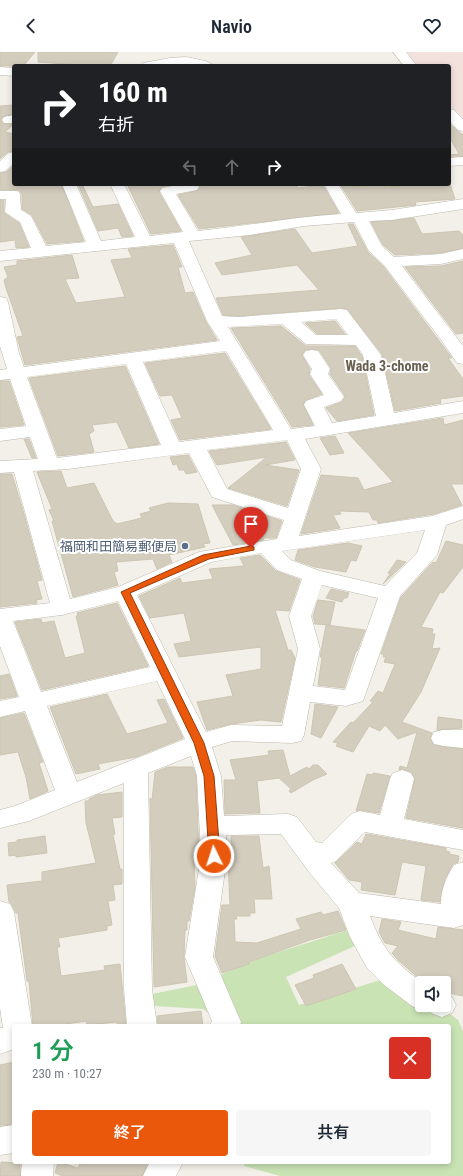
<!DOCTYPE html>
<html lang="ja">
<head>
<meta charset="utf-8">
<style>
  body { margin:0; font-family:"Roboto Condensed","Noto Sans JP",sans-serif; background:#f6f6f7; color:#1f2937; height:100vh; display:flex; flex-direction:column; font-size:15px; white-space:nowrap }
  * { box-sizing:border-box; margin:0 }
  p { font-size:13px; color:#747a83 }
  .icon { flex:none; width:22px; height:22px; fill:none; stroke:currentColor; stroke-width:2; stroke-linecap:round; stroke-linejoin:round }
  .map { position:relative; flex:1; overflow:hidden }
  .drawer { position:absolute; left:12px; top:972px; width:439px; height:140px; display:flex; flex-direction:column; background:#fff; border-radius:4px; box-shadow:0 2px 6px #0003 }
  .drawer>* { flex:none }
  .top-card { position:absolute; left:12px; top:12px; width:439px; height:122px; border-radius:4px; box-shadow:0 2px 6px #0003; background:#202124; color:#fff; overflow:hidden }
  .tools { position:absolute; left:415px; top:924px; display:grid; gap:8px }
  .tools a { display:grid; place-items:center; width:36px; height:36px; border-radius:4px; background:#fff; box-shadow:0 2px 6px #0003; font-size:20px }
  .pin { position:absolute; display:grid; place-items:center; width:34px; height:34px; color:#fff; margin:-41px -17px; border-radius:50% 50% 50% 0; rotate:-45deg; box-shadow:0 0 4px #0007 }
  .pin .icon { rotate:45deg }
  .me { position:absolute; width:44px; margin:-22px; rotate:356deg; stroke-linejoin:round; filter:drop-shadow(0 0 3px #0008) }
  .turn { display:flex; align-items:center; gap:14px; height:84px; padding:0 20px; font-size:18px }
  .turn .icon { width:52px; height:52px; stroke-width:2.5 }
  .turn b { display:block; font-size:28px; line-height:34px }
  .lanes { display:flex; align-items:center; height:38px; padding:0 20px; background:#0003; justify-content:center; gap:20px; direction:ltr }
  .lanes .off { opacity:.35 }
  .round { display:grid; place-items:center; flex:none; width:42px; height:42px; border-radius:4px; background:#f6f6f7 }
  .head { display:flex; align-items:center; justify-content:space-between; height:68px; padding:0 20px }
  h1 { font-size:24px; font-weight:600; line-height:30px; color:#1e9e55 }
  .primary-button { display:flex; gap:8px; margin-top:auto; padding:8px 20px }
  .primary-button a { flex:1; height:46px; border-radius:4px; background:#ea580c; color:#fff; font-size:16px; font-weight:600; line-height:46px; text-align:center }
  .primary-button a+a { background:#f6f6f7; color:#1f2937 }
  header { display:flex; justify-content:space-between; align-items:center; height:52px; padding:0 20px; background:#fff; font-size:18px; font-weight:600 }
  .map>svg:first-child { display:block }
</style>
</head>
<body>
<header><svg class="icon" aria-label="back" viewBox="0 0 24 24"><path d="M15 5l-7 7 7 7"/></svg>Navio<svg class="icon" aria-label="heart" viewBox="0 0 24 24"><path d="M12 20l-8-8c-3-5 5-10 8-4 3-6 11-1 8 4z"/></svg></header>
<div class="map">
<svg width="463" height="1124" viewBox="0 0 463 1124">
  <rect width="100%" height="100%" fill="#f2f0e8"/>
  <path fill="#f2e1dc" d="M407 0H463V70L449 56V14H416Z"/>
  <path fill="#c9e3b4" d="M348 878 357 893 286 925 299 953 384 927 422 953H438L458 968 463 979V1124H280L244 1114 245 1110H449V974H228L203 957 155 954 147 943 197 933 260 906Z"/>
  <path fill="#d3cdbe" stroke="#cdc5b2" d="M0 0H35L24 13 14 14H0Z
    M38 0H118L110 14H92L38 10Z
    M14 53V62L4 64 1 67 4 72H14L5 80 14 82V99L8 100 0 107V54Z
    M449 71 463 83V104H449V103L459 102 449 84Z
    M12 115H14V132H61L84 189 47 192 32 163 22 157V142L19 138H0V121L6 120Z
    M78 132H82L93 155 118 152 133 184 122 185 118 176 98 179Z
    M127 132H175L162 135 159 140 181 179 151 182Z
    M199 132H295L298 136 323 133 339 161 199 177 178 143 197 139 200 136Z
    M340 132H348L349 135 385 132 387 135 416 132H450L455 147 415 150 416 153 357 159Z
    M0 148H4V161L19 171 29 195 16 196 15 188 0 190Z
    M414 166 422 182 459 179 463 183V196L441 201 395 203 383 193 371 170Z
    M348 172H353L368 200 383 214 452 306H448L463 327V344L440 347 441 351 395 359 382 302 347 257 341 256 239 264 223 263 216 246 319 238 297 213 222 223 215 211 252 203 241 185 295 177 312 201 358 194Z
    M173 193 182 215H178L185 241 193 240 206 270 217 288 25 313 17 285 23 284 6 236 4 228 8 225 4 215 17 213V209L72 203 79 226 65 227 76 251 125 245 111 208 132 206 128 197Z
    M463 209V281L456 282 405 215 441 214Z
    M335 269 345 282H317L305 271Z
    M281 274 306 294H355L362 304 374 363 337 369 326 356 342 350 345 344 330 322 331 316 319 298 312 297 305 298 302 303 310 317 309 323 322 342 306 348 303 352 313 373 292 375 231 276Z
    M225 301 271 377 180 388 171 368 182 366 172 343 160 344 145 311Z
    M125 314 159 392 129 396 117 370 92 373 94 379 89 382 94 400 58 404 29 326Z
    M0 329H9L24 373 0 375Z
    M443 366 444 373 463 368V432H451L462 453 434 462 378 471 377 468H373L369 460 339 459 341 462 333 463 340 476 301 482 321 423 358 426 364 438 393 430 348 381Z
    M335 384 344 401 330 403 320 386Z
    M24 387H29L36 406H32Z
    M286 390 295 408 265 413 299 418 287 454 228 436 267 405 217 413 209 399Z
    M188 403 197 420 186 422 184 418H179L177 412 173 413 170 405Z
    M61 419 67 436 94 431 113 469 117 472 142 466 140 462 151 459 149 456 168 451 198 452 210 491 203 492 205 495 169 503 172 510 157 517 153 507 116 510 118 519 114 520 118 533 73 545 52 469H54L49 458 52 457 37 420Z
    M0 422H12L24 462 42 528 37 529 42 547 36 548 37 551 0 555Z
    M212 453H233L282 469 276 486H263L264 488 233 493Z
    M446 489 463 493V515L443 541 440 540 421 575 433 577 432 582H435L432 597 440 596 421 640 402 670 432 681 430 687 434 693 463 697V776L406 766 415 726 411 720 402 717 399 718 400 714 407 716 417 680 398 687 385 673 380 679 369 674 353 700 336 694 338 691 333 690 351 670 353 671 373 650 370 649 378 639 383 641 395 612 384 610 386 605H383L384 602H381L401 545 433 510 436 511Z
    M348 491 362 494 356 509 351 508 346 520 315 515 295 508 298 498Z
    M260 503 276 519 300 528 289 559 275 558 288 598H291L295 606 281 670 261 668 231 672 207 678 197 650 233 644 226 623 261 617V595L179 605 174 592 191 589 184 561 150 566 139 544 180 526 182 531 213 527 209 517 244 514 240 506Z
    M397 508 406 510 383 532 390 522 388 521Z
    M331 537 349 541 347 546H344L342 550 326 546Z
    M318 548 335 550 330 573 315 572 313 564Z
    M117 551 148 614 42 638 15 570 41 567 42 571 54 569 65 606 85 601 76 564H78L77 561Z
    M326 573 365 578 357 599H356L344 636 318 633 322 605H320Z
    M9 622 17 644 0 647V624Z
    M107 642 127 682 168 671 157 648 164 647 183 686 136 705 98 712 100 717 76 722 50 655Z
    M315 652 338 655 321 686 311 682Z
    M24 661 43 710 39 711 48 739 30 747 26 725 18 700 0 703V666Z
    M438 665 462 668V676L437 678Z
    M283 698 290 724 307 715 309 717 313 713H318L327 722 313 728 291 741 289 739 291 737 279 726 257 729 260 761 225 762 224 728H236L230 708 269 703 268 699Z
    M168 715H193L196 724 199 804V809H194L195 835 189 869H187V878H185L184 905 187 930 154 935 150 746 152 748 155 720Z
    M373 721 390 724 379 761 360 758 356 759 367 722 373 723Z
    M122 740V765L112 766 115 782 113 783 120 817H122V832L113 833 115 848 108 849 112 873 107 874V878L58 886 60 895H57L61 924 105 918 104 914 120 912 126 974H117V970L87 973 86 969 52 974H33L29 929H27L18 861H16L11 851 9 850 7 833 42 829V820L96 811 86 771 85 749H89V747L97 743Z
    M366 782 446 796V799L450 800 449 802 459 804 458 810 453 812 445 827 440 850 421 848 426 814 402 810 395 843 361 838 362 830 349 828 335 811 357 790 362 792Z
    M45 784 47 801 16 805V803L9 804 8 791 17 790V788Z
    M231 784H259L263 816 269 814 272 847H254L255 861H250V864H236L237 867H234L235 890 257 891 301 877 296 867 321 860 323 863 338 859 346 878 310 888 249 910V912L222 921 215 904 222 853H230L228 808V803H232Z
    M382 867 401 870 398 878 436 887 438 875 463 878V944L444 940V931H424L398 908 392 901 398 894 385 891 379 880Z
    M342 912 356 937 306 954 295 933 314 926 313 923Z
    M201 959 203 974H158L157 964Z
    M14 1010V1072L0 1073V1013Z
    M1 1110 20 1111V1124H0Z
    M58 1110 78 1116 81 1110H148L142 1124H63L55 1121Z"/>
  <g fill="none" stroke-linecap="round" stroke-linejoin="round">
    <defs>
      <path id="minor" d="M393 0H406L417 14H404Z
        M186 5 206 9 215 14 186 12 141 14 143 11 170 6Z
        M0 15 14 16V24L0 23Z
        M449 57 454 58 463 67V79L458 78 449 69Z
        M14 63V71H4L2 68 4 65Z
        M14 100V111L5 119 0 120V109L9 101Z
        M463 105V113L449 114V106Z
        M62 132H76L101 189 135 185 110 132H124L150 184 183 180 160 139 162 136 183 132H197L199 135 197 138 176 142 198 179C246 174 293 165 341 162L324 132H338L356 161 392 158 463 147V157L392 168 369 169 382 194 394 205 441 202 463 197V207L441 212 402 214 463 294V312L457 311 442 289 384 213 369 199 354 170 304 174 250 183 189 189 222 264 239 265 341 257 347 258 381 303 394 361 463 349V361L305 387 321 417 299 484 432 464 463 454V467L446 473 437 503 400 544 363 649 346 654 310 650 304 683 301 689 292 691 232 689 212 695 221 724 224 764 288 762 297 765 316 790 322 791 351 762 360 759 380 763 390 727 393 721 402 718 411 721 414 727 404 767 463 778V798L365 780 336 809 331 811 359 841 441 852C441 837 446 826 454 813L463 810V873L454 876 370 864C383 898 394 910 423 931L422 953H444V942L452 945 456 953 452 961 442 965 431 961 428 956 422 958 412 954 384 933 367 916 350 885 339 856 309 820 281 782 226 783 227 804 213 905 241 970 240 974H209L212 969 185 905 201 804 197 724 191 704 148 721 152 937 157 974H127L124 937V731L29 769 0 776V758L15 754 55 738 25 659 0 665V649L19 645 0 594V557L50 551 14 420 0 421V409L38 407 30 385 0 389V377L26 374 10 327 0 328V318L7 317 0 294V245L6 246 8 250 19 301 24 315 220 289 207 269 174 191 0 209V199L31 196 20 170 5 160 6 147H0V139H18L20 142 21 158 31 164 46 194 86 190ZM336 267 348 283H316L301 270ZM282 272 306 292 356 293 363 303 376 364 332 371 324 355 341 349 344 345 328 322 330 317 318 299 312 298 306 299 303 303 312 317 310 322 324 343 306 349 304 353 315 374 291 377 228 275ZM226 299 273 378 179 390 143 310ZM126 312 161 393 57 406 27 325ZM287 388 301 417 288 456 227 437 207 398ZM189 401 212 445 284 468 277 487 199 500 118 535 70 547 33 419 68 417ZM425 478 417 501 385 534 320 519 291 508 282 499ZM261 501 277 518 302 527 289 564 298 597 282 674 231 673 206 680 137 543 211 510ZM322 533 378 546 345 638 313 634 320 597 311 564ZM118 549 150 615 41 640 13 569 62 563ZM157 629 185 687 77 730 47 654Z
        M443 678H463V696L443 694 434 692 431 686 434 680Z
        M0 849 10 852 14 860 32 974H14V997L0 1002V976H3L0 956Z
        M14 1073V1101L0 1103V1075Z
        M22 1110H54L53 1124H21Z
        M150 1110H183L176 1124H143Z"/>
    </defs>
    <use href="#minor" stroke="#bdb8ab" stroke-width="1"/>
    <use href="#minor" fill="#fff" fill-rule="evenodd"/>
  </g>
  <path fill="#ea580c" stroke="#983908" d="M251 494 254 495V498L209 507 130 541 204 691 214 724 220 804 214 809 209 804 204 724 194 691 121 540 203 503Z"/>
  <circle fill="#5c6f8a" stroke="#fff" stroke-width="1.5" cx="185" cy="494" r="4"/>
  <g text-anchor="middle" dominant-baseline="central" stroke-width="4" stroke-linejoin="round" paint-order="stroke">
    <g font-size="13" fill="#4e5e75" stroke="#fff" text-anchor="end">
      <text x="177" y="494">福岡和田簡易郵便局</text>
    </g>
    <g font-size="14" font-weight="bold" fill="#675f4f" stroke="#fff">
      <text x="387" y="314">Wada 3-chome</text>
    </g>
  </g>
</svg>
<div class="tools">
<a><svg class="icon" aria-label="sound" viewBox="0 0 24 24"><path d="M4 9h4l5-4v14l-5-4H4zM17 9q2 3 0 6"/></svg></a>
</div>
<div class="pin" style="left:251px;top:496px;background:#d93025"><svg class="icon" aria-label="arrive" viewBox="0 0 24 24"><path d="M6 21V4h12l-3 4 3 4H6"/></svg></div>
<svg class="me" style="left:214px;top:804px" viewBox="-20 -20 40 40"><circle r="17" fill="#ea580c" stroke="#fff" stroke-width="3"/><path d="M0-11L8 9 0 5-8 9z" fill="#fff"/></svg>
<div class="top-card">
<div class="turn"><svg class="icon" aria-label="right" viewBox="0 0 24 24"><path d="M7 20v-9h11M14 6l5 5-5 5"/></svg><div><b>160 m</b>右折</div></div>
<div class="lanes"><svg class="icon off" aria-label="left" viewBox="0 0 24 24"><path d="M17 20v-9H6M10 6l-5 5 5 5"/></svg><svg class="icon off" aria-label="ahead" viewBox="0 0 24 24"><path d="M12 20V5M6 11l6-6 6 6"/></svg><svg class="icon" aria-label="right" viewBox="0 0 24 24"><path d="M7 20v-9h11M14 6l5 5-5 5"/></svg></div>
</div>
<section class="drawer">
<div class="head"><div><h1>1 分</h1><p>230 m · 10:27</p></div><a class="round" style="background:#d93025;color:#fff"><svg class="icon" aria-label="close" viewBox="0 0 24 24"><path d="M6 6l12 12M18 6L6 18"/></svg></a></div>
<div class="primary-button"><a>終了</a><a>共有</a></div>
</section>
</div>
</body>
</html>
